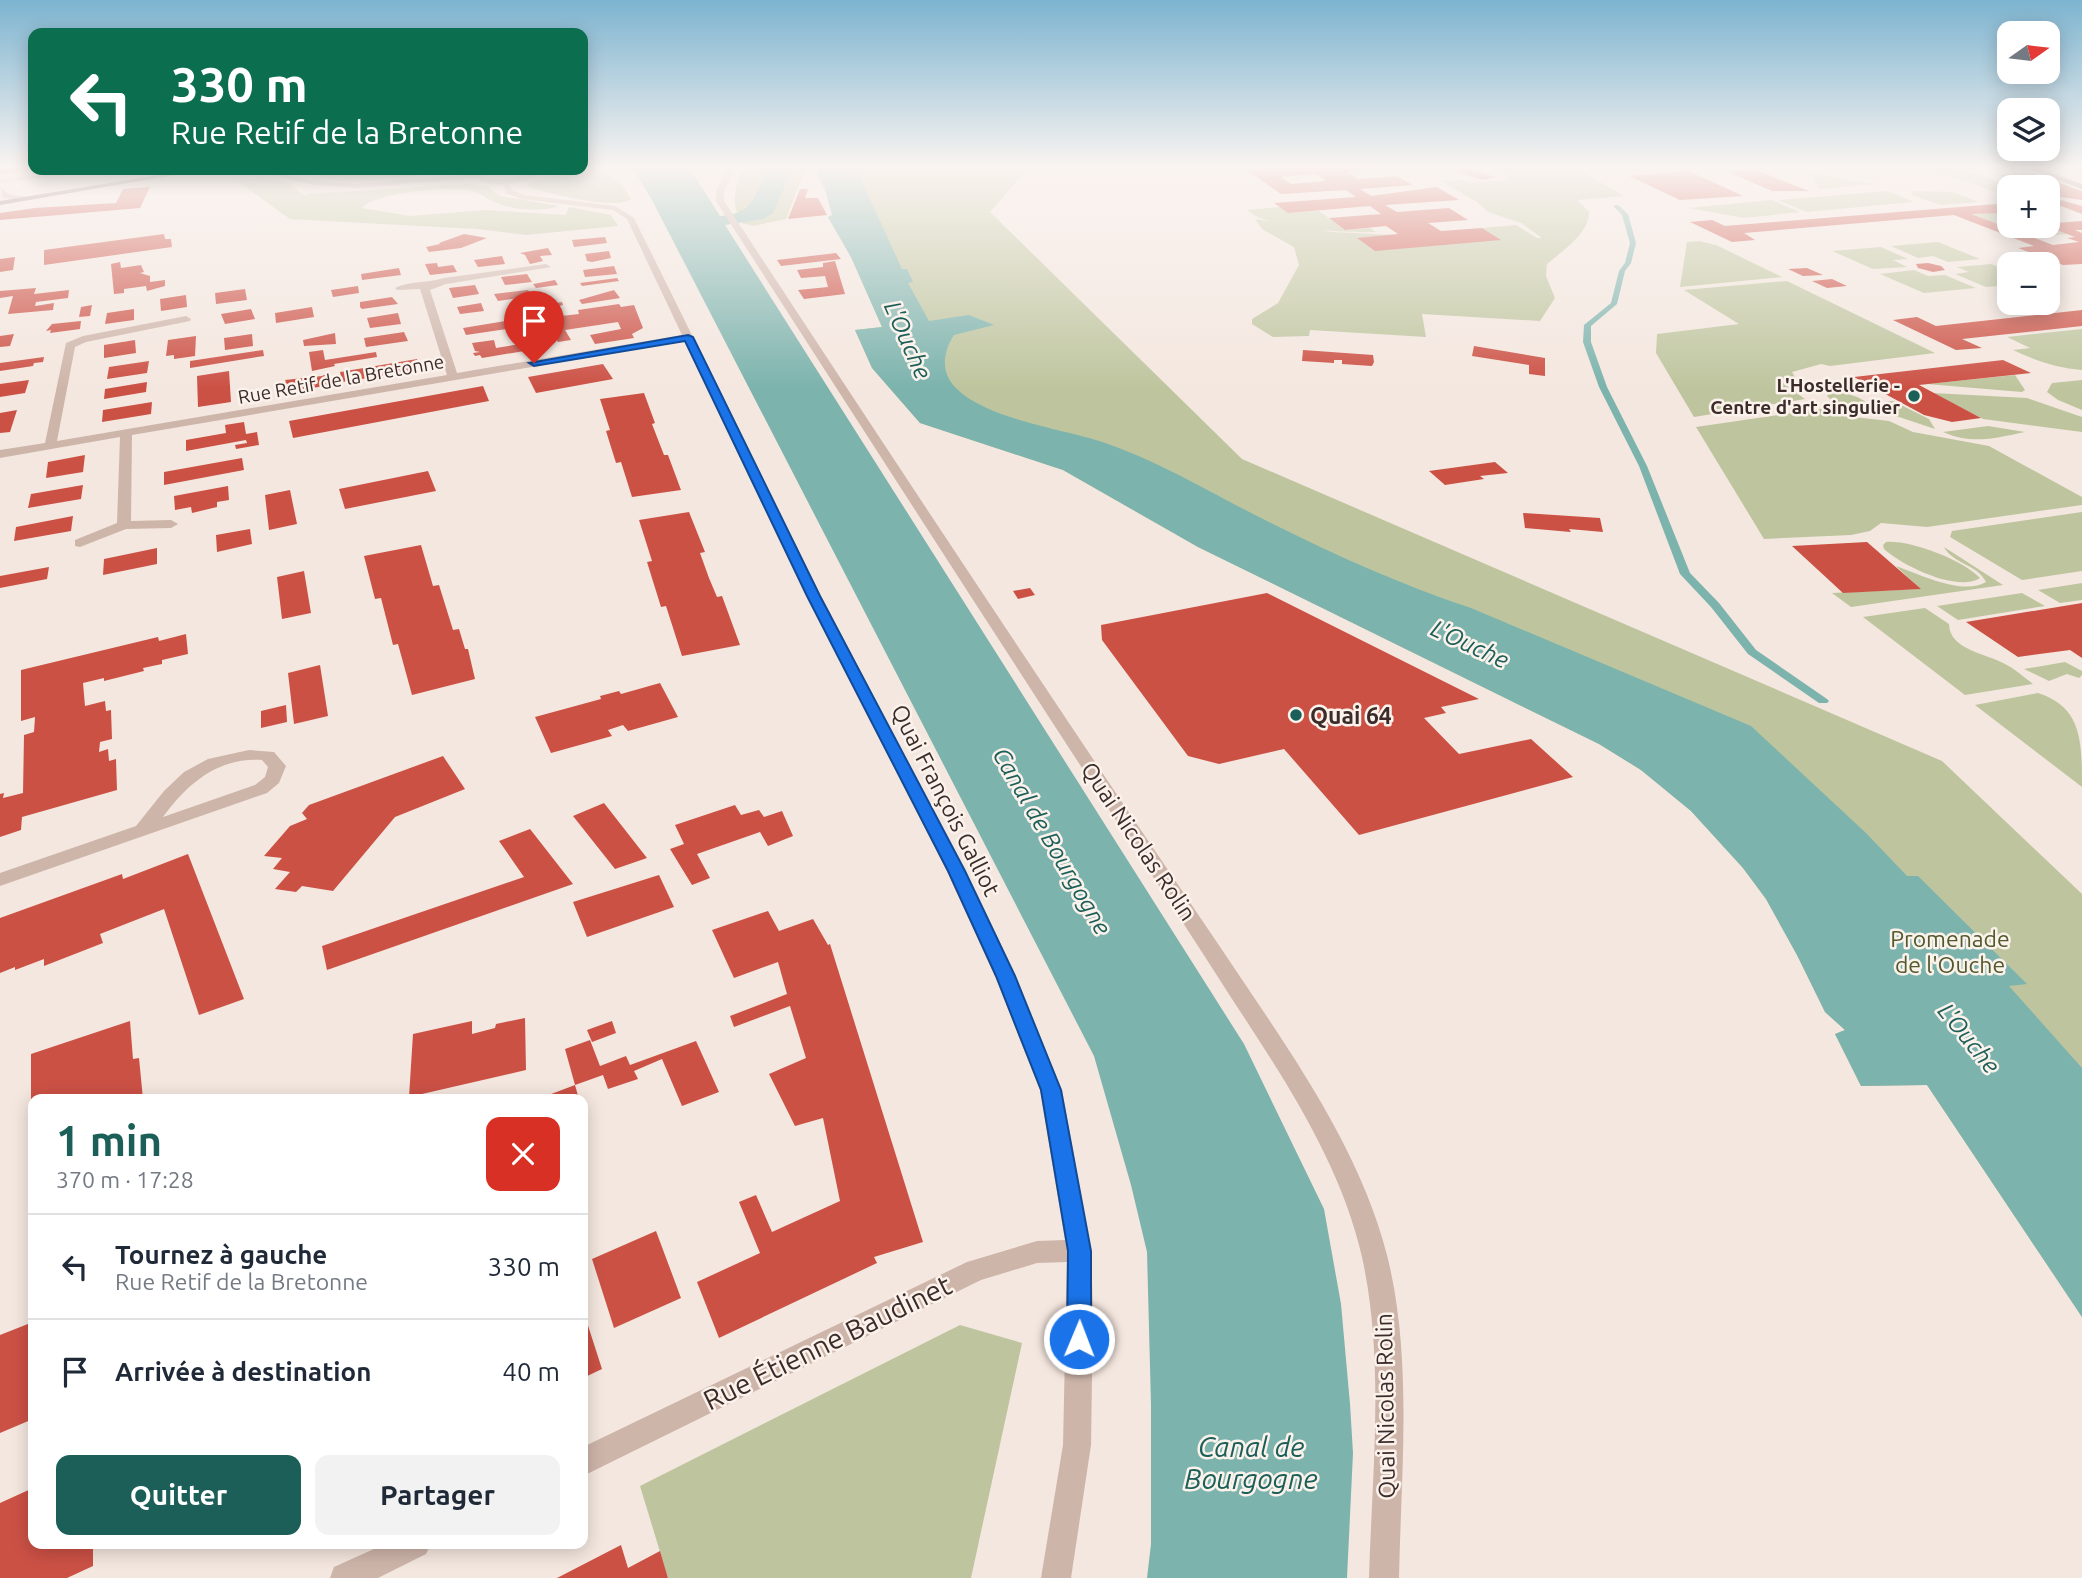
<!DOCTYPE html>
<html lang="fr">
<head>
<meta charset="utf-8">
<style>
  body { margin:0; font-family:Ubuntu,sans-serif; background:#f2f2f3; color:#1f2937; height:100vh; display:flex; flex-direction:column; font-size:26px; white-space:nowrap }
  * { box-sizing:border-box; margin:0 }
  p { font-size:23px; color:#747a83 }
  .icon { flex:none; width:38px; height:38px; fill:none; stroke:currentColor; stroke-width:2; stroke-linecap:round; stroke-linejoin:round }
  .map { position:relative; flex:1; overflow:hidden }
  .panel { position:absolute; left:28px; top:1094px; width:560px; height:455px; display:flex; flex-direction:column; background:#fff; border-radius:14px; box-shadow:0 4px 18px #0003 }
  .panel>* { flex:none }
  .top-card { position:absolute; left:28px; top:28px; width:560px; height:147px; border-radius:14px; box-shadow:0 4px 18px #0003; background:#0b6e4f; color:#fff; overflow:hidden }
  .needle { width:46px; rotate:76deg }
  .fabs { position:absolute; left:1997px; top:21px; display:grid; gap:14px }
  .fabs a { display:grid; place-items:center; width:63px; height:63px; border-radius:14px; background:#fff; box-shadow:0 4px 18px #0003; font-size:35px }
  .pin { position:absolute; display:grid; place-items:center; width:60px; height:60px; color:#fff; margin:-72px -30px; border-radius:50% 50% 50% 0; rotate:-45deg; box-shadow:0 0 7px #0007 }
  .pin .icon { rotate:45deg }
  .me { position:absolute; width:77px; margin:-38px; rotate:1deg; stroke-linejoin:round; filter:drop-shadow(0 0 5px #0008) }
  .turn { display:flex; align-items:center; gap:24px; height:147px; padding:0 28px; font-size:32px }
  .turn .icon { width:91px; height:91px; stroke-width:2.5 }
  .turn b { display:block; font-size:49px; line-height:60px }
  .round { display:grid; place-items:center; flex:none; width:74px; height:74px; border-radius:14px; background:#f2f2f3 }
  .headline { display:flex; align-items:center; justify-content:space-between; height:119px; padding:0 28px }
  h1 { font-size:42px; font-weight:600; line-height:52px; color:#1c5f59 }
  .primary-button { display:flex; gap:14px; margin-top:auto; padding:14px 28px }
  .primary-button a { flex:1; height:80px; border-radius:14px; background:#1c5f59; color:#fff; font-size:28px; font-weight:600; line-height:80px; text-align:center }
  .primary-button a+a { background:#f2f2f3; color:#1f2937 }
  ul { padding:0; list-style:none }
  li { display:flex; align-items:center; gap:21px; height:105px; padding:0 28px; border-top:2px solid #e0e1e3 }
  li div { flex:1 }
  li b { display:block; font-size:26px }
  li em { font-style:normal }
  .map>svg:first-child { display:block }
</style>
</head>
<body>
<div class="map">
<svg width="2082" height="1578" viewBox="0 0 2082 1578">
  <rect width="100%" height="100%" fill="#f4e7df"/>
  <path fill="#bec59e" d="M745 167H806L786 219 753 226 742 223C730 204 734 186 745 167Z
    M817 167H1029L990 212 1242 459 1942 761 2082 894V1317L1927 1085 1861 1086 1835 1034 1845 1030 1825 1012 1797 955 1766 899 1743 868 1691 811 1641 770 1599 744 1198 547 1063 470 920 423 872 368 855 330 882 327 851 257 828 217 833 215 825 189 817 175Z
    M1500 167H1574L1624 196 1577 200 1589 212C1589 234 1562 251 1547 264L1546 276 1555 298 1540 321 1422 314 1426 337 1310 330 1309 336 1273 337 1252 324V319L1278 303 1299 265 1294 247 1262 229 1255 219 1332 232 1500 240 1482 228 1516 225 1537 238H1542L1521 223 1488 212 1477 202 1441 181 1461 180 1470 183 1505 180 1508 175H1532L1509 174 1497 169Z
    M1926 167C1959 167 1980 174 2010 187L2009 197Z
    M473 170 374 180 324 178 307 171Z
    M585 170C607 169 621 180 631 199 617 211 545 193 527 186L528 182Z
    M1811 174 1875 184 1819 189Z
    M264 178 289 183 301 194 310 196 307 194 466 184 488 187 500 196 559 206C538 213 510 210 490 200 484 197 479 192 471 191 450 186 376 192 362 208L410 216 485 210 566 215 569 207 611 215 618 226 526 235 477 229 290 219 236 180Z
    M1888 191 1914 202 1806 212 1778 200Z
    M1916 191 1952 192 1979 202 1940 205 1912 195V192Z
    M1772 200 1800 212 1744 218 1688 208Z
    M1280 207 1288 213 1319 211 1345 230 1370 228 1376 232C1346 233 1269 230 1247 210Z
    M2009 213V226H2045L2067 234 2033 237 1971 214Z
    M1699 241 1716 245 1782 277 1680 287 1687 242Z
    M1938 242 1980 259 1948 262 1933 256 1918 258 1891 246Z
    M1881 247 1908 259 1893 260 1907 267 1873 269 1832 251Z
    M1991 264 2009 271V285L1986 287 1955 274 1969 272 1957 267Z
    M1914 270 1928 276 1945 275 1976 288 1924 293 1880 274Z
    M1787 281 1935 353 1830 366 1821 364 1792 372 1795 377 1779 380 1805 399 1694 417 1656 353 1657 334 1739 324 1684 290Z
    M2082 329V370C2057 368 2036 361 2013 350L2030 348 2007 337Z
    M2015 375 2025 390 2022 392 1927 384Z
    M2082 380V410L2058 400 2047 392 2052 383Z
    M1830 392C1849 393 1864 396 1875 412 1860 416 1838 408 1827 396Z
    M1933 393 2027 398 2082 417V432L1983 419Z
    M1893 401 1929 419 1935 429 1890 414 1884 402Z
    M1827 408 1854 417 1889 421 1913 432 1989 446 2082 497V505L1927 527 1881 523 1870 531 1851 535 1764 539 1696 427Z
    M1988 426 2025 432C1996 438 1972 445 1943 432Z
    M2082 512V571L2022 580 1950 537 1952 531Z
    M1886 542C1911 540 1963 560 1980 578 1958 593 1901 565 1884 549L1883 545Z
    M1944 547 2003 585 1851 607 1832 593 1920 589 1896 566C1919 574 1963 596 1986 582 1977 564 1953 564 1944 547Z
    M2082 583V600L2060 603 2038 590Z
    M2022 593 2045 606 1958 620 1937 606Z
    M1925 608 1949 624C1949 650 1988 654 2005 664 2015 669 2024 677 2033 684L1965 695 1863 617Z
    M2065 662 2082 671V675L2079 678 2067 674 2049 681 2024 669Z
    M2038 693C2082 707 2082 741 2082 787L1975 705Z
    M960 1325 1022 1343 971 1578H668L640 1486Z"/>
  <path fill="#7cb3ad" d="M632 167H689L720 216C755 214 754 196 767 167H793L773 213 763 219 725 225 1244 1044 1324 1209 1341 1304 1350 1404 1353 1453 1347 1578H1147L1151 1544V1405L1147 1252 1131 1185 1094 1056 652 200Z
    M817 167H855L902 269H907L913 282 908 283 929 321 969 315 994 325 954 335C943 352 940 372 956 388 984 417 1051 427 1089 438 1148 455 1202 488 1257 516 1326 551 1398 584 1471 608L1751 726 1866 833 1907 876H1918L2027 984 2009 986 2082 1068V1317L1927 1085 1861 1086 1835 1034 1845 1030 1825 1012 1797 955 1766 899 1743 868 1691 811 1641 770 1599 744 1198 547 1063 470 920 423 872 368 855 330 882 327 851 257 828 217 832 215 825 189 817 175Z"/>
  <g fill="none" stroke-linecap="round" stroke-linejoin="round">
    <path fill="#7cb3ad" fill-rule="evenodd" d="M1614 205H1618L1628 214 1636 243 1631 263 1625 271 1617 304 1591 326V342L1607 387 1647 466 1690 573 1719 603 1756 650 1827 699 1829 701 1827 703H1819L1748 654 1711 607 1680 574 1639 466 1599 387 1583 342 1584 325 1611 303 1619 271 1625 263 1630 243 1622 215 1614 207Z"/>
  </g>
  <path fill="#cc5145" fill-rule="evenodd" d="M10 167H11L25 171 0 174V169Z
    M1283 167H1384L1348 172 1358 179 1397 176 1412 185 1360 189 1371 196 1437 187 1459 200 1385 205 1397 212 1449 208 1468 220 1428 223 1441 231 1482 228 1501 240 1375 251 1357 238 1398 234 1386 226 1345 230 1329 218 1381 214 1370 206 1288 213 1274 203 1356 197 1346 190 1281 194 1247 170ZM1316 174 1326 181 1291 184 1281 177Z
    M1467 169 1496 177 1483 180 1454 171Z
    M1754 169 1801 188 1809 191H1772L1726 171Z
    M1689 171 1743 196 1680 200 1629 176Z
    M2032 173 2082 191V200L2060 197 2048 193V187H2032L1999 175Z
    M150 187 140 208 0 220V213L35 208 116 203 123 189Z
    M800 189H808L805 198H818L827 215 788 219Z
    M2057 199 2082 206V214L2061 206 2048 207V200Z
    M2009 203V213L1971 214 2053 245 2079 242 2067 238 2075 237 2048 227V220L2056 223 2082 221V230H2075L2082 233V264L2063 265 2018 248 2034 246 1954 215 1744 233 1755 240 1732 242 1690 222 1712 220 1725 226Z
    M164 234 165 239H171L172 247 44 265V250Z
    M464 234 487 238 461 248 429 252 426 247 440 244 439 243Z
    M605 237 607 243 574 247 572 240Z
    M548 248 552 255 540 256 543 261 530 264 525 255 520 253Z
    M609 251 611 258 592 262 587 261 585 254Z
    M836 253 841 259 781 266 777 260Z
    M502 256 505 264 478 267 474 260Z
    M15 257 13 270 0 272V259Z
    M835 261 845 294 804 299 798 290 828 287 825 276 801 278 797 270 823 267V263Z
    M120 262 121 268 141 265 144 272 140 273 150 276V282L165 280V286L147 291 146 286 124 289V293L114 294 111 264Z
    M437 263 438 267 453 265 457 272 430 275 425 264Z
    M1928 263 1941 266 1945 270 1933 272 1918 268 1916 264Z
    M614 266 617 274 585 277 583 270Z
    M399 268 401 275 362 280 361 274Z
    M1807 268 1823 275 1803 276 1788 269Z
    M527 274 532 282 505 285 501 277Z
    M617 278 619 281 582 286 580 283Z
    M1832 279 1847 286 1827 288 1812 281Z
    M555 280 558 285 536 288 533 284Z
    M475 285 479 294 453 298 449 288Z
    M358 286 359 293 333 297 331 290Z
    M36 288 34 294 69 290 68 298 36 302 35 306 54 303 53 310 8 314 13 296 0 298V291Z
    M245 289 247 300 216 304 215 293Z
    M528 290 534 300 522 302 519 298 498 301 494 294Z
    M614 290 620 298 582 304 579 300Z
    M186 295 187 307 161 311 160 299Z
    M392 297 398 304 362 309 360 307V302Z
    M562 302 563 305 556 307 561 316 579 314 578 310 619 304 621 307 634 305 643 328 632 334 634 338 595 344 590 335 621 329 618 322 565 330 571 340 558 342 551 331 541 333 538 327 548 325 537 306Z
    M481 303 484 311 460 314 457 307Z
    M92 305 90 316 79 317 81 307Z
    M312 307 314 317 276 323 275 313Z
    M134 309V320L105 324 107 313Z
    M251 309 255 319 225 324 221 314Z
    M2082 310V326L1962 339 1982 348 1956 350 1893 320 1917 317 1936 326Z
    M398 313 401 324 370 328 367 318Z
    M529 317 533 325 466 335 463 328Z
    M81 321 80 329 50 333 51 330 46 331 52 324Z
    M404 332 408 341 366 347 364 338Z
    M335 333 336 344 304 346 303 340Z
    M14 334 10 346 0 347V336Z
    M252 334 253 346 225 350 224 338Z
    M196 336 195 356 174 359V355L166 356 168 340Z
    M135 340 136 353 104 358V345Z
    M494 340 496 348 544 340 548 347 482 358 480 355 475 356 473 353 480 352 475 351 472 343Z
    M1474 346 1545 358V376L1529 374V365L1472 356Z
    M263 350 264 356 190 368V361Z
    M323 350 325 360 376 352 377 357 334 364 335 366 312 371 309 352Z
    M1303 350 1373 355 1374 362 1372 366 1342 364V360H1334V363L1302 361Z
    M44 357 43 362 34 363 33 366 0 371V363Z
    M417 359 421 370 342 382 340 372Z
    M2003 360 2031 373 1919 385 1981 418 1952 422 1924 415 1854 377Z
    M149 361 147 373 107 379 109 367Z
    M603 364 613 379 536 393 528 377Z
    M229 371 231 402 198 407 197 376Z
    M328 373 330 385 283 393 282 382H286L285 380 322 376Z
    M29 380 25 393 0 397V384Z
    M147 382 146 392 104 399 105 389Z
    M483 386 489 401 293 438 289 421Z
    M644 393 655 423 652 424 657 437 664 455H668L681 490 632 497 621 462 616 463 606 431 610 430 600 399Z
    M152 402 151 414 102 422 103 410Z
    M17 410 10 432 0 433V413Z
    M244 422 246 434 257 432 259 445 236 449 235 445 247 443 246 440 186 451V440L226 433 225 425Z
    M85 455 83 472 46 478 48 462Z
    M242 458 244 470 164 485V472Z
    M1495 462 1508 473 1480 476 1484 479 1445 485 1429 471Z
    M428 471 436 491 345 509 339 489Z
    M83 485 81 499 28 508 31 494Z
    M228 486 229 500 217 502V507L192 513 191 507 175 510 174 496Z
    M290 490 297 524 269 530 265 495Z
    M689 512 705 552 700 553 709 578 717 597 722 596 740 645 682 656 666 606 661 607 647 562 652 561 639 520Z
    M1523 513 1600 518 1603 532 1569 529 1571 532 1525 528Z
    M73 516 71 531 14 541 16 527Z
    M250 529 252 544 217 552 216 535Z
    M1867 542 1921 589 1843 593 1792 546Z
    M421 545 433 586 439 585 453 630 459 629 465 649H468L475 679 412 695 398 644 393 645 381 598 375 599 364 556Z
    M157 548V564L103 575 104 559Z
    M49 567 47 579 0 588V576Z
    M304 571 311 613 282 619 277 577Z
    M1030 588 1035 595 1018 599 1013 591Z
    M1267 593 1479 699 1441 707 1446 713 1424 718 1459 754 1531 739 1573 777 1359 835 1284 749 1219 764 1188 756 1102 640 1101 625Z
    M2082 603V658L2070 650 2018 657 1966 622Z
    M186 634 188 654 162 660V664L143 668 144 671 104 681V678L83 683 85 706 105 701 106 711 111 710 112 739 100 742 99 752 108 749 109 761 116 759 117 790 22 817 21 830 0 837V794L4 793 3 798 23 793 24 735 34 732 35 717 21 721V670L158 637 159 641Z
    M320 665 328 716 294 724 288 673Z
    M660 683 678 717 628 731 623 725 608 730 612 736 551 753 535 717 601 699 600 696 619 691 621 694Z
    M286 705 287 722 261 728V711Z
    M443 756 465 789 395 817 333 891 302 886 296 892 275 889 290 872 273 869 282 858 264 856 290 826 307 819 302 813 309 805Z
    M604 803 647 858 615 869 573 816Z
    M735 805 741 815 759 810 764 817 782 811 793 836 768 846 760 832 697 854 710 878 692 885 670 849 684 844 675 825Z
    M530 829 573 884 327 970 322 946 524 877 499 841Z
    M188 854 244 999 199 1015 164 909 100 934 103 943 44 966V959L15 970V967L0 973V918L122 874 123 879Z
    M659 875 674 907 587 937 573 902Z
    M768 911 779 931 813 919 828 945 830 944 923 1242 874 1257 877 1263 719 1338 697 1282 760 1253 739 1202 756 1195 772 1232 840 1201 823 1118 795 1126 769 1074 806 1058 790 1006 734 1027 730 1016 787 994 778 962 734 978 712 930Z
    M525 1018 526 1070 409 1097 413 1034 472 1021V1034L495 1028 496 1024Z
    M130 1021 133 1059 139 1058 143 1099H31V1054Z
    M612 1021 616 1033 592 1042 587 1030Z
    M590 1040 600 1066 626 1056 630 1065 696 1041 719 1092 682 1106 662 1059 634 1071 638 1079 608 1089 603 1075 575 1085 565 1049Z
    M575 1085 579 1099H538Z
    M656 1231 681 1298 614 1328 592 1259Z
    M583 1310 602 1369 583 1378Z
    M33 1322V1419L0 1433V1335Z
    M33 1488V1544H93V1566L67 1578H0V1503Z
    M621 1545 628 1568 660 1551 668 1578H557Z"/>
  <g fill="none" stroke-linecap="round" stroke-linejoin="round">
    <path fill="#ceb5aa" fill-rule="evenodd" d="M506 179 513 191 525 195 615 206 634 218 821 596 965 871 1015 976 1062 1090 1091 1251 1093 1313 1091 1445 1071 1578H1041L1063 1445 1067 1262 1037 1263 981 1280 583 1476V1447L967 1262 1037 1241 1065 1240 1040 1090 995 976 947 871 807 596 685 341 132 435 131 521 171 520 178 524 171 528 126 529 80 547 75 546V540L117 523 120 437 0 458V450L45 443 66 343 83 336 186 316 191 319 190 321 86 342 75 347 57 441 447 375 420 289 397 290 395 288C408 281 429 283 444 278L546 264 551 267 446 284 430 290 457 373 682 335 627 219 613 210 521 199 507 194 502 181Z
      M249 750 274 752 286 766 279 783 267 793 0 886V873L136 826 164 791 184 772 208 759ZM262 760 268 767 265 777 255 785 163 817C187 784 218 757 262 760Z
      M385 1544H431L426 1554 378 1578H330L334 1567Z"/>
    <path fill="#ceb5aa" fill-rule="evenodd" d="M729 167H737L724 191V201C860 408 996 615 1134 820 1171 874 1208 929 1245 984 1301 1067 1362 1157 1387 1255 1413 1358 1401 1473 1399 1578H1369C1372 1472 1385 1362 1362 1257 1341 1164 1284 1078 1232 999 1197 944 1161 889 1125 834 988 624 852 412 716 201V191Z
      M85 170H108L0 183V179Z
      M266 170 314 181 357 184 476 174 483 170 490 171 485 178C514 183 527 169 551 170 532 179 498 193 477 178L357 188 314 185 262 173 179 175 175 173 179 171Z
      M0 186 8 194 35 198 31 200 3 198Z"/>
    <path fill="#7d605a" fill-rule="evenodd" d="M2024 167H2036L2082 184V189Z
      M188 170H204L0 205V201Z"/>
  </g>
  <linearGradient id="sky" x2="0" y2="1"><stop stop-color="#7db4d0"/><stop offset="0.43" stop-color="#faf4f1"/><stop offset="1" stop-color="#faf4f1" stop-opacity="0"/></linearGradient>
  <rect width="2082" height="388" fill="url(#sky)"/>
  <path fill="#1a73e8" stroke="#114b97" stroke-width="2" d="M688 335 693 337 820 596 965 871 1015 976 1061 1090 1091 1251V1339L1088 1347 1079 1351 1071 1347 1067 1339 1068 1251 1041 1090 996 976 948 871 807 596 685 341 534 366 529 363Z"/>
  <g fill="#1c5f59" stroke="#fbf2ec" stroke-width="2.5">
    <circle cx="1914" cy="396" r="7"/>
    <circle cx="1296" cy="715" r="7"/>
  </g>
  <g text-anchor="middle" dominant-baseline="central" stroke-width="5" stroke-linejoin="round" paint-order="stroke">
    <g font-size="19" fill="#3b2c2a" stroke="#fbf2ec">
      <text transform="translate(341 379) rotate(-10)">Rue Retif de la Bretonne</text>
    </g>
    <g font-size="19" font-weight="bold" fill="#3b2c2a" stroke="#fbf2ec" text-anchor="end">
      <text x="1900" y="385">L'Hostellerie -<tspan x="1900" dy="22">Centre d'art singulier</tspan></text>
    </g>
    <g font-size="23" font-weight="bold" fill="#3b2c2a" stroke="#fbf2ec" text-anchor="start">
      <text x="1310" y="715">Quai 64</text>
    </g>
    <g font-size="23" fill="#3b2c2a" stroke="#fbf2ec">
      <text transform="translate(946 800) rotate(63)">Quai François Galliot</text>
      <text transform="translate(1139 841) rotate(56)">Quai Nicolas Rolin</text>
      <text transform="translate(1385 1406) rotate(-91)">Quai Nicolas Rolin</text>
    </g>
    <g font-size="23" fill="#515a2c" stroke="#fbf2ec">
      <text x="1950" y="938">Promenade<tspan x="1950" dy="26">de l'Ouche</tspan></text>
    </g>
    <g font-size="24" font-style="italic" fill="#1c5f59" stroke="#fbf2ec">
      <text transform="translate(908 340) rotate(66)">L'Ouche</text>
      <text transform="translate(1470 644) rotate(25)">L'Ouche</text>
      <text transform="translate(1052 841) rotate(60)">Canal de Bourgogne</text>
      <text transform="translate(1969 1038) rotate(51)">L'Ouche</text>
    </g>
    <g font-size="28" fill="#3b2c2a" stroke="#fbf2ec">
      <text transform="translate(827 1342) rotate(-26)">Rue Étienne Baudinet</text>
    </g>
    <g font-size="28" font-style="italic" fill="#1c5f59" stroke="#fbf2ec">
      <text x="1251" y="1446">Canal de<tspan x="1251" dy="32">Bourgogne</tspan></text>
    </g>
  </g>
</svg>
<div class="fabs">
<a><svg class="needle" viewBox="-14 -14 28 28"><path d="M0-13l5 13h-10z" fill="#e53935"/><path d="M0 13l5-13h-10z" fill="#747a83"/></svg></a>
<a><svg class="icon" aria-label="layers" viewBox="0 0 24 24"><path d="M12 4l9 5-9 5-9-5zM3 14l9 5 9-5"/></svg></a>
<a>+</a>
<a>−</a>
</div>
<div class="pin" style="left:534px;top:363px;background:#d93025"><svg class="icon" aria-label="arrive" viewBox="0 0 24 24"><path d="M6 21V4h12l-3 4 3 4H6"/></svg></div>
<svg class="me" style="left:1079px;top:1339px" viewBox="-20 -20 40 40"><circle r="17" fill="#1a73e8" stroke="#fff" stroke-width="3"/><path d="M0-11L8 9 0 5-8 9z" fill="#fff"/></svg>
<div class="top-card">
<div class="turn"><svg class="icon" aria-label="left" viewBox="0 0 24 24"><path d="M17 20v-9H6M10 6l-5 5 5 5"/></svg><div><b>330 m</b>Rue Retif de la Bretonne</div></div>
</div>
<section class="panel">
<div class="headline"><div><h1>1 min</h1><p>370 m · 17:28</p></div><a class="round" style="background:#d93025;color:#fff"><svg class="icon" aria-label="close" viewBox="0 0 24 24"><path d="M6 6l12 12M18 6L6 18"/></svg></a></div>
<ul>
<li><svg class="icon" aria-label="left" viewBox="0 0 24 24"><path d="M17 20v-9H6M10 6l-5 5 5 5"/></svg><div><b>Tournez à gauche</b><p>Rue Retif de la Bretonne</p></div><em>330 m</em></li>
<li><svg class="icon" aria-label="arrive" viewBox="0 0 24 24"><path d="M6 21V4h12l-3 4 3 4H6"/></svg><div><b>Arrivée à destination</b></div><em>40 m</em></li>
</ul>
<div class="primary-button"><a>Quitter</a><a>Partager</a></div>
</section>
</div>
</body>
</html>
